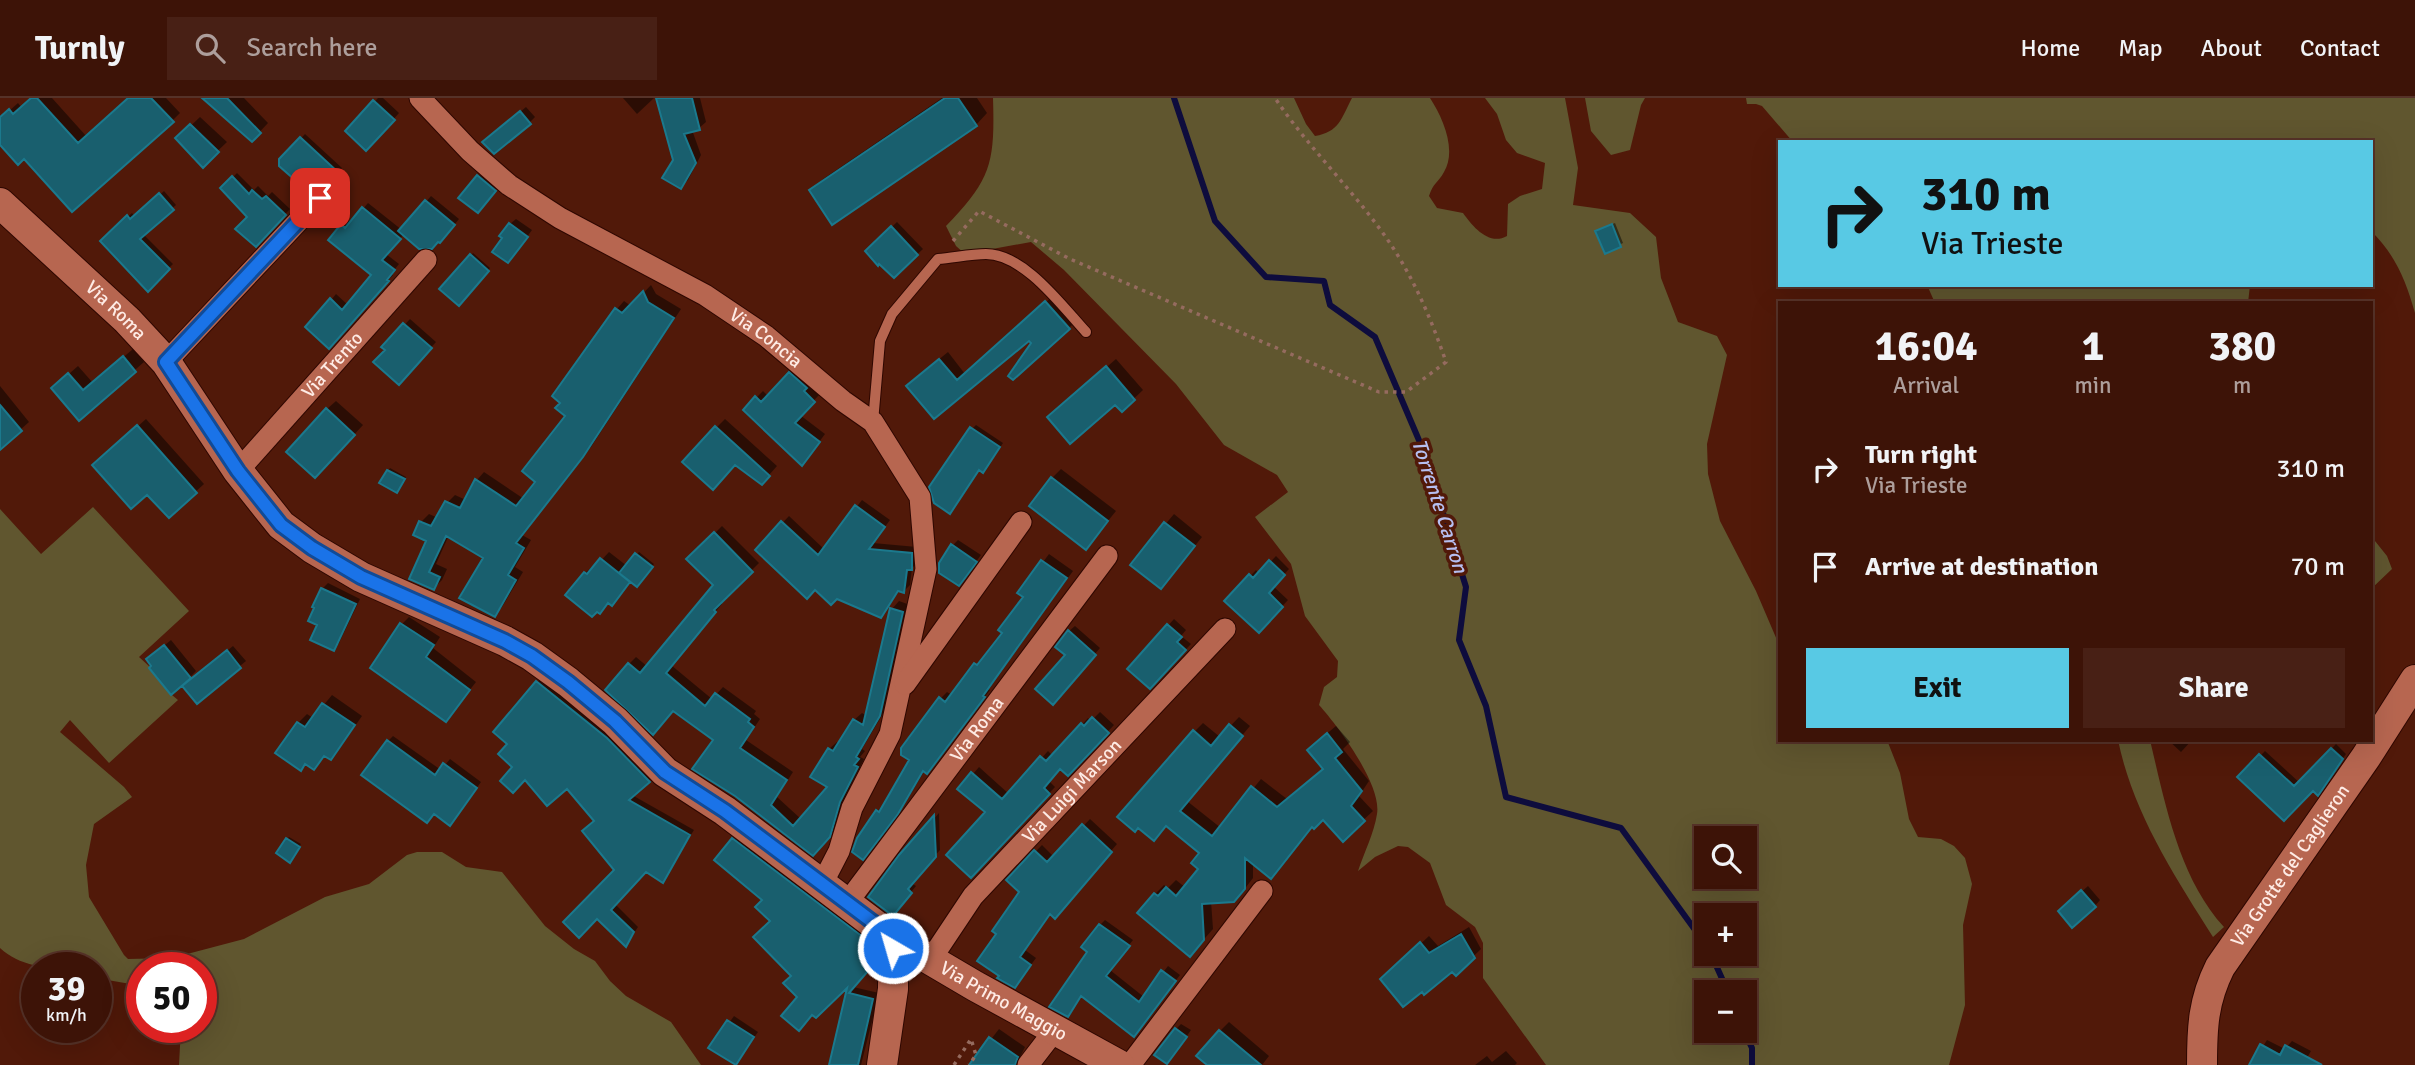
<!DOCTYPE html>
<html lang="en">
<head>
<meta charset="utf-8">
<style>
  body { margin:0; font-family:Signika,sans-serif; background:#482015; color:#f1f3f6; height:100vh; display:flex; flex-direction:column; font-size:26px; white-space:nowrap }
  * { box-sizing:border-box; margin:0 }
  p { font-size:23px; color:#ad9e9b }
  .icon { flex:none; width:38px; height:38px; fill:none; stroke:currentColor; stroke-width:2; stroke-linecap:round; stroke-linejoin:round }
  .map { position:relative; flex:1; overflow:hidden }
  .details { position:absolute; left:1778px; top:203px; width:595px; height:441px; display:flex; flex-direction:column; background:#3d1307; border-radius:0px; box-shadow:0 7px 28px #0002,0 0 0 2px #563228 }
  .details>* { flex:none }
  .top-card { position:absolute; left:1778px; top:42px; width:595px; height:147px; border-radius:0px; box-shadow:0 7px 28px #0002,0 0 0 2px #563228; background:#58c9e4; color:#111; overflow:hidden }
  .fabs { position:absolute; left:1694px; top:728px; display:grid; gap:14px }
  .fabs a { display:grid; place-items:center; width:63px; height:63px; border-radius:0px; background:#3d1307; box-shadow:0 7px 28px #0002,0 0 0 2px #563228; font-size:35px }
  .speed { position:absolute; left:21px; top:854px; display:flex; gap:14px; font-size:35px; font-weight:700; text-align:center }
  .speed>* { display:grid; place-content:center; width:91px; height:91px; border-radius:50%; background:#3d1307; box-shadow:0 7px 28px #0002,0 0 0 2px #563228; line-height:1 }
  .speed small { font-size:18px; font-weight:400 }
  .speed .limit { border:10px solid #d22; background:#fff; color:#111 }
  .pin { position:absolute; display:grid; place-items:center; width:60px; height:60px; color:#fff; margin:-30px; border-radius:14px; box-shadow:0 4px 10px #0006 }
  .me { position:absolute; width:77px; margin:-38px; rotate:322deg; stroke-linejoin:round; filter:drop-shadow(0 0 5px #0008) }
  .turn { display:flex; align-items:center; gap:24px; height:147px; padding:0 28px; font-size:32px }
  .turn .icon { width:91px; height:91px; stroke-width:2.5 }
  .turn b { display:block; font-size:49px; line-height:60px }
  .eta { display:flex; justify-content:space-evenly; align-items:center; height:119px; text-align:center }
  .eta b { font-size:42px; font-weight:800; line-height:49px }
  .action { display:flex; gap:14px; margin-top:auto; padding:14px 28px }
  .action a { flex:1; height:80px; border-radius:0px; background:#58c9e4; color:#111; font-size:28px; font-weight:800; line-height:80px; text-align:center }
  .action a+a { background:#482015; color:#f1f3f6 }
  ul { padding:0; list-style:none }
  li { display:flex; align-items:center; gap:21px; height:98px; padding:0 28px }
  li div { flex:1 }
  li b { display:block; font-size:26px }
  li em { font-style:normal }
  header { display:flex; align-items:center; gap:42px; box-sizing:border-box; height:98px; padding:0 35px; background:#3d1307; border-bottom:2px solid #563228 }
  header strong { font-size:33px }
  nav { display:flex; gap:38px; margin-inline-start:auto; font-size:24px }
  .search { width:490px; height:63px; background:#482015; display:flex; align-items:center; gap:18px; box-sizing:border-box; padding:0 24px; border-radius:0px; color:#ad9e9b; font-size:26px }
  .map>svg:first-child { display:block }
</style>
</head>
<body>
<header>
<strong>Turnly</strong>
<div class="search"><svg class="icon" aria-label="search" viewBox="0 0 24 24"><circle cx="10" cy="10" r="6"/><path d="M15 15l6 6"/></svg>Search here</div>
<nav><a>Home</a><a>Map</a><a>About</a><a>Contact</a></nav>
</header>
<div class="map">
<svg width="2415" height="967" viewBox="0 0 2415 967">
  <rect width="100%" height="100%" fill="#511909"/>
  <path fill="#60562f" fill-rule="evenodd" d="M993 0H1294L1306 26 1315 38C1339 34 1341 21 1352 0H1430C1443 20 1457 52 1444 74 1438 85 1433 85 1429 98L1437 110 1463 115C1473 129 1489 148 1507 138L1508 106 1520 98 1542 91 1545 65 1517 55 1506 42 1497 16 1485 0H1565L1578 70 1573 107 1630 115 1656 139 1661 180 1678 224 1717 238 1727 257 1707 346 1708 376 1720 423 1756 493 1780 549V642H1887L1900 675 1909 721 1918 739 1941 741 1954 748 1965 760 1972 786 1963 827 1965 907 1949 967H1546L1483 880V845L1475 829 1446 807 1430 765 1408 749 1398 748 1375 759 1358 773C1364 755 1374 735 1377 716 1382 687 1338 628 1319 607L1324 589 1337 579 1338 563 1305 518 1291 466 1255 419 1288 394 1277 377 1224 347 1176 286 1064 172 1031 144 965 156 956 148 946 128C991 81 995 66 993 0ZM1706 740H1745V779H1706ZM1706 817H1745V856H1706ZM1706 894H1745V933H1706Z
    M1585 0H1645L1641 7 1630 52 1611 57 1591 33Z
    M1746 0H2415V215C2406 183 2395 156 2371 133V44H1793L1762 8 1756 6H1747Z
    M1927 187H2250L2248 205H1935Z
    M93 409 189 513 139 559 150 569 151 567 146 561 164 547 192 580 227 552 241 570 197 606 182 588 172 597 178 602 109 665 70 622 60 634 124 689 132 699 94 726 86 767 89 799 124 857 128 861 172 860 244 841 325 799 369 786 407 757 417 754H442L466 769 502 774 545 828 574 851 595 863 610 883 626 898 671 924 701 967H179L181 929H201V870H142V888L96 880V870C63 870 26 874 0 850V411L41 456Z
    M2371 438 2387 458 2392 471 2371 491Z
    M2118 642H2150C2165 705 2179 780 2224 829L2213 839C2174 777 2133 715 2118 642Z"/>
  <path fill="#0007" d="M33 0H52L87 39 129 0H166L180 15 172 23 25 59 0 44V21L18 5 22 10Z
    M219 0H244L268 25 252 42Z
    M378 0H383L399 15 372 46 347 33Z
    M623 0H654L637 16Z
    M658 0H700L706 24 699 30 692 32 701 57 688 82 681 88Z
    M942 0H977L987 15 976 27 811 93 823 81Z
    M526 9 535 19 529 25 490 39Z
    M200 19 227 44 203 67 178 40Z
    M305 36 342 70 327 86 318 77H312L303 86 278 65Z
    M484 72 500 86 483 107 461 100Z
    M237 75 254 92 258 88 268 98 272 94 290 111 256 147 249 119 222 90Z
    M164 93 176 107 143 136 173 166 148 191 102 143 132 115 135 119Z
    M431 98 459 121 445 138 404 136 386 156 399 166 391 176 393 177 335 243 331 202 336 196 348 207 374 176 342 128 347 122 351 125 368 105 402 132Z
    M516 121 532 132 513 158 510 126Z
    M897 124 923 151 894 178 867 153Z
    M1615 125 1623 145 1606 153 1597 133Z
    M473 155 490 170 459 205 442 191Z
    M651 187 656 196 681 211 591 349 522 437 531 442 515 469 523 474 502 509 495 517 485 459 449 437 436 466 447 471 442 482 434 490 411 480 428 442 415 436 421 424 429 416 438 420 447 405 455 397 466 402 477 382 484 374 524 401 538 383 568 318 562 304 554 298 617 211 624 203 631 208Z
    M1054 197 1077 222 1069 230 1033 245 1029 241 934 319 916 280 948 254 965 276Z
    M410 221 436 244 404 279 384 249Z
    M133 251 144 264 79 321 62 282 78 268 93 285Z
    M1116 261 1143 292 1122 312 1115 305 1058 311Z
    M797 269 820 296 800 317 825 336 808 359 745 311 763 293 768 298Z
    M0 288 29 324 0 350Z
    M336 303 363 327 324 369 327 311Z
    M146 321 204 386 169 418 148 394 102 360Z
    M725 321 777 368 762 385 736 365 716 330Z
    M976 327 1003 345 987 369 972 331Z
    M390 370 406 379 399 391 388 373Z
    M1061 371 1116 413 1086 450 1052 380Z
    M862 402 890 422 873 445 917 449 918 464 912 470 910 487 904 493 900 492 881 518 815 490 757 452 789 418 824 451Z
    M1174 416 1202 439 1169 480 1132 466Z
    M722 428 759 465 720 504 722 506 671 567 712 601 723 589 756 613 754 616 760 621 746 642 793 674 777 699 801 721 830 689 829 651 837 644 840 646 854 622 862 615 867 618 892 511 899 503 910 507 887 609 862 651 865 653 860 659 864 661 847 695 836 730 820 748 736 697 716 641 629 566 636 559 648 569 715 487 689 461Z
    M958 442 981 457 964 480 953 447Z
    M609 454 627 468 639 454 654 466 637 487 631 482 619 498 568 497 585 475 593 468 595 469Z
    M1049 456 1073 473 988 591 990 592 934 667 925 672 904 707 869 753 877 713 884 707 911 662 900 654 941 600 947 594 952 597 976 567 982 560 984 561 1004 535 1025 499 1020 495Z
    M1276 458 1289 471 1273 488 1288 502 1259 533 1227 503 1256 472 1259 476Z
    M328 485 360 501 339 545 334 551 322 491Z
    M409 519 440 539 433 550 476 584 446 622 402 526Z
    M1174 521 1186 532 1181 538 1191 546 1150 589 1129 571Z
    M1075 528 1100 550 1058 599 1067 557 1069 533Z
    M171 542 196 573 189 580 191 582 233 548 246 563 197 603 190 583 154 556Z
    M542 579 612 635 654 678 632 697 694 732 662 783 646 772 615 806 638 829 626 847 597 819 616 772 596 723 567 688 514 669 509 646 496 634Z
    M332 597 362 618 339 651 331 660 326 657 314 670 298 625 307 616 313 620Z
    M1100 614 1114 627 1068 676 1061 669 1049 683 1055 689 971 778 987 714 973 676 979 669 1009 696 1048 653 1053 658 1088 620 1091 623Z
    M1239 619 1250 628 1187 703 1221 730 1261 681 1287 701 1324 670 1318 643 1336 628 1350 644 1343 651 1369 683 1359 698 1373 713 1343 741 1323 720 1253 764V780L1243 793 1211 803 1213 831 1198 848 1155 796 1164 787 1168 790 1176 782 1186 790 1201 771 1202 754 1167 727 1194 634 1203 625 1220 639Z
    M393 638 441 672 450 661 481 684 455 720 434 714 388 643Z
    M2168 642H2192L2181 654Z
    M2336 646 2346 656 2322 691 2313 690 2284 721 2240 679 2265 653 2300 685Z
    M939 715 940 752 911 785 916 788 898 810 901 758Z
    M1090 721 1117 746 1061 812 1051 815 1025 852 1036 860 1015 888 998 836 1021 794 1008 782 1042 747 1054 759Z
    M740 735 880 842 881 856 853 889 879 895 861 967H832L850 885 799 899 793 878 764 802 734 742Z
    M289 739 301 746 292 760 287 741Z
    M2088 788 2100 802 2095 808H2066Z
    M1105 822 1133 842 1110 872 1144 899 1168 868 1180 877 1134 937 1082 897 1067 917 1100 827Z
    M1469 829 1481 851 1456 875 1452 871 1383 881 1429 838 1438 848Z
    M734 918 758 934 735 966 711 950Z
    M1229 924 1269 958 1262 967H1210L1220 933Z
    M1181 926 1191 932 1173 958 1176 931Z
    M999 931 1025 949 1016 967H971Z
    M2267 942 2285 951 2292 943 2311 953 2303 967H2251Z
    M1506 953 1517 965 1515 967H1475L1487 958 1492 964Z"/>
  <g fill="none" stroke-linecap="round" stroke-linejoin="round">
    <path stroke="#0e0c3d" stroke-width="6" d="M1174 0 1215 123 1266 179 1324 183 1330 207 1375 239 1424 354 1466 489 1459 542 1486 608 1506 699 1621 730 1706 847
      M1711 856 1728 894
      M1744 933 1752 950V967"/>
  </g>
  <path fill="#195f6e" stroke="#1b798d" stroke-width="2" d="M31 0H37L78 45 128 0H151L174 24 72 114 24 61 18 67 0 47V19L9 11 13 16Z
    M202 0H227L261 35 252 44Z
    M656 0H692L700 32 684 36 696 65 681 91 662 80 673 62Z
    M945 0H958L977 28 832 127 809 92Z
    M373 2 395 22 366 53 345 33Z
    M520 13 531 26 494 56 482 44Z
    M190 26 219 54 203 70 175 40Z
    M300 39 339 75 327 88 318 80 315 82 312 79 303 89 279 68V61Z
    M477 77 496 93 478 115 458 100Z
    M232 78 249 96 252 92 262 101 266 98 286 117 256 149 235 131 247 119 220 90Z
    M159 95 174 112 140 141 170 171 148 194 100 143 127 117 130 121Z
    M425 102 455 127 440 145 438 144 432 151H419L398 133Z
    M362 109 401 141 382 162 395 172 387 182 389 183 329 251 305 229 330 200 342 212 371 177 328 142 341 126 345 130Z
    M509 125 528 139 508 165 492 154 502 140 499 138Z
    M1612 126 1621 149 1605 156 1595 133Z
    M891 128 918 157 894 180 879 166 878 168 865 153Z
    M470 156 489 173 459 208 439 191Z
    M643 193 648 204 674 220 583 359 516 445 524 450 508 477 516 482 495 519 459 500 483 460 446 438 429 474 440 479 434 492 409 481 426 443 413 437 419 423 431 428 445 403 460 410 475 381 516 408 535 384 522 373 565 318 555 310 560 305 552 298 615 210 622 215Z
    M1045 203 1070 231 1013 282 1008 278 1031 245 1029 243 934 321 906 288 939 261 957 282Z
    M403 225 432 250 399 287 373 264 385 252 381 249Z
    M123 258 136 274 79 323 51 290 68 275 83 292Z
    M1106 268 1135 302 1122 314 1115 307 1070 346 1047 319Z
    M789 274 807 290 804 293 815 304 795 325 820 344 802 368 743 312 755 298 761 304Z
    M0 307 22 333 0 352Z
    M326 310 355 337 315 380 286 354Z
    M137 327 197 395 169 420 147 397 131 411 92 367Z
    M715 328 770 378 762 387 735 367 713 392 682 364Z
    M970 329 1000 349 983 375 979 372 950 416 934 405 929 389Z
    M387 372 405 381 397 395 379 385Z
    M1051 379 1108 423 1086 452 1029 408Z
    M855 407 885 429 869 451 912 455V472H907L904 495 898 493 881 520 837 501 831 507 815 492 807 501 755 452 781 423 818 457Z
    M1164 424 1195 448 1161 491 1130 467Z
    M714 434 753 474 714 512 716 514 666 575 705 608 715 595 750 621 748 624 754 629 740 650 787 682 771 707 793 728 827 689 810 679 828 650 833 653 853 621 863 627 890 510 903 514 880 618 856 659 859 661 854 667 858 669 840 704 830 739 813 758 735 698 692 671 713 642 673 613 653 637 605 592 628 565 640 575 713 487 686 461Z
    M951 446 977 464 959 488 939 475V465Z
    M635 455 653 469 637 489 619 475Z
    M600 460 630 484 612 508 608 505 600 516 597 514 592 519 565 497 584 474 587 476Z
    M1041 462 1067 480 983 598 985 599 927 676 923 673 898 716 863 762 852 754 857 740 876 712 879 714 909 662 901 657V650L939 599 945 604 974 565 977 567 1002 535 998 532 1023 499 1017 495Z
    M1269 462 1285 477 1269 495 1283 509 1259 535 1224 503 1249 476 1253 480Z
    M321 490 356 506 334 553 310 542 317 527 308 523 314 510 312 509Z
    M400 525 434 547 426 559 470 592 446 624 370 570Z
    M1167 526 1182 539 1177 544 1186 552 1150 591 1127 571Z
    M1068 532 1096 557 1053 607 1035 591 1065 557 1055 549Z
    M164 547 191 580 171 597 149 570 151 568 146 561Z
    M227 552 241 570 197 606 182 588Z
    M536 583 607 640 650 684 629 702 690 737 663 785 646 774 611 812 634 834 626 849 597 821 579 840 563 824 614 772 582 733 594 723 567 691 547 708 525 682 513 695 500 683 512 669 498 656 507 646 493 634Z
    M322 605 355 627 331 662 324 658 314 672 305 666 301 673 275 655 297 624 305 629Z
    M1092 619 1109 635 1068 678 1060 671 1044 690 1050 696 971 780 946 757 985 714 957 691 971 674 1002 701 1040 658 1046 663 1081 625 1084 628Z
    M1229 626 1243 638 1180 713 1212 738 1251 688 1277 709 1323 671 1307 652 1327 635 1342 654 1335 660 1362 693 1351 708 1365 723 1343 744 1323 722 1314 731 1312 729 1271 781 1245 760V791L1234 804 1202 806 1204 842 1190 859 1137 815 1154 795 1158 798 1166 789 1176 798 1198 771 1191 765 1199 755 1166 728 1154 743 1138 730 1135 734 1117 719 1193 632 1211 648Z
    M387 642 435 677 443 665 477 690 450 728 434 716 427 725 361 677Z
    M2331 650 2343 661 2318 698 2313 693 2284 723 2237 679 2259 656 2294 688Z
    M934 717 936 759 908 791 912 795 893 818 868 799 899 757Z
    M1082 726 1112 754 1055 821 1050 816 1020 859 1031 867 1015 890 997 880 999 878 977 863 996 836 992 833 1019 794 1006 782 1034 752 1047 764Z
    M286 740 300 749 290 765 276 755Z
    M732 740 875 848 876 864 849 895 873 901 858 967H829L847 890 816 920 812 917 799 933 781 918 797 899 783 885 791 878 753 839 770 823 755 809 762 802 714 762Z
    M2081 792 2096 809 2072 830 2058 813Z
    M1099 826 1130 848 1106 878 1139 904 1161 872 1176 883 1134 939 1081 898 1068 919 1049 909 1087 854 1081 849Z
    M1461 836 1475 860 1456 878 1452 874 1424 897 1422 894 1403 909 1380 881 1420 844 1429 855Z
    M727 922 754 939 736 967 708 950Z
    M1175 930 1187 939 1167 966 1154 957Z
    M1219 932 1261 967H1207L1196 958Z
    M989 939 1018 959 1015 967H969Z
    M2260 946 2280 957 2285 947 2322 967H2249Z"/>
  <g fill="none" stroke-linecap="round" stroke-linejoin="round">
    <defs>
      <path id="lane" d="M873 324 880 243 892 216 938 161C953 160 970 156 986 156 1024 156 1062 208 1086 234"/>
      <g id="street">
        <path id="s1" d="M420 0 470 53 509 87 560 120 705 197 766 238 843 303 873 324 920 399 926 471 890 636 852 710 839 753 822 786"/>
        <path d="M166 264 320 100"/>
        <path id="s2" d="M238 373 426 162"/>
        <path d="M905 586 1021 424"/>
        <path id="s3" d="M847 805 1107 458"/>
        <path id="s4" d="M931 861 973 798 1225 531"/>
        <path d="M1028 967 1055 932"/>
        <path d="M1130 967 1262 793"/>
      </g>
      <g id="secondary">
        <path id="s5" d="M0 105 127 222 166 264 238 373 281 427 312 450 361 479 505 543 532 558 568 584 615 623 665 674 725 713 890 838 975 888 1119 967"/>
        <path d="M882 967 893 891V850L890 838"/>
        <path id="s6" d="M2202 967C2202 930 2203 903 2220 869L2366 659 2415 582"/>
      </g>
    </defs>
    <use href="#lane" stroke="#2e0701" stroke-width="12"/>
    <use href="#street" stroke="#2e0701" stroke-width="23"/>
    <use href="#secondary" stroke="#2e0701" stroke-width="32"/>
    <path stroke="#956b5f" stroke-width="3.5" stroke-dasharray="3.5 5" stroke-linecap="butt" d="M953 143 979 113 1070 161 1379 294H1406L1446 264C1431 220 1412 176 1385 138 1351 90 1308 49 1275 0
      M954 967 971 941 976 957 969 967"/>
    <use href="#lane" stroke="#b76650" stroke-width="10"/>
    <use href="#street" stroke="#b76650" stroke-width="21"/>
    <use href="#secondary" stroke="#b76650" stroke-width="30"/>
  </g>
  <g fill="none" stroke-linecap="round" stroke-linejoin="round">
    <defs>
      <path id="route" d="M320 100 166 264 238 373 281 427 312 450 361 479 505 543 532 558 568 584 615 623 665 674 725 713 886 834 890 838 893 850"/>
    </defs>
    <use href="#route" stroke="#114b97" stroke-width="18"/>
    <use href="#route" stroke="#1a73e8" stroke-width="12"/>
  </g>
  <g text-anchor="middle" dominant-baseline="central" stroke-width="7" stroke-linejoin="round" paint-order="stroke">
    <g font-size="19" fill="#feebe5" stroke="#511909">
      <text stroke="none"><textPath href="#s5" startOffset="158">Via Roma</textPath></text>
      <text stroke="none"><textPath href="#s1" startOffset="424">Via Concia</textPath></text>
      <text stroke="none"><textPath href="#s2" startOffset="142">Via Trento</textPath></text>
      <text stroke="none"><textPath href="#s3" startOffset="217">Via Roma</textPath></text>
      <text stroke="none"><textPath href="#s4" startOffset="220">Via Luigi Marson</textPath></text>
      <text stroke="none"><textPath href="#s6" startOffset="224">Via Grotte del Caglieron</textPath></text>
      <text stroke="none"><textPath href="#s5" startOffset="1300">Via Primo Maggio</textPath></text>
    </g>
    <g font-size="21" font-style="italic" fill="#b6bff1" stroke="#511909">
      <text transform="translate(1440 408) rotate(72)">Torrente Carron</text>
    </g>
  </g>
</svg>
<div class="fabs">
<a><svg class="icon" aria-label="search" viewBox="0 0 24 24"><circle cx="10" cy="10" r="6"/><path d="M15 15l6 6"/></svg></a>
<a>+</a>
<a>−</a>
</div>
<div class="speed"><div>39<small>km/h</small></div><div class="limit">50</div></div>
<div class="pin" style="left:320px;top:100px;background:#d93025"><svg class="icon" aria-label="arrive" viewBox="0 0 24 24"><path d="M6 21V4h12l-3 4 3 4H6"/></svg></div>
<svg class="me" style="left:893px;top:850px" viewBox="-20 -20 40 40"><circle r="17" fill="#1a73e8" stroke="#fff" stroke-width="3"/><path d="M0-11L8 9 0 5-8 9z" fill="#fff"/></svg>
<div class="top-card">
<div class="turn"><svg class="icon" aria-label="right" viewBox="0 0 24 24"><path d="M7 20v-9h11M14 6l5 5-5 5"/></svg><div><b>310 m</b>Via Trieste</div></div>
</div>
<section class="details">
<div class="eta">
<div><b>16:04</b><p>Arrival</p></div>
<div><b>1</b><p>min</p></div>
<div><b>380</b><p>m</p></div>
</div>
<ul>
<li><svg class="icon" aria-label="right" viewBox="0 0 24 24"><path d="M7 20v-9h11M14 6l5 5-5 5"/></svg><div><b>Turn right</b><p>Via Trieste</p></div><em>310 m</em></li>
<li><svg class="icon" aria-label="arrive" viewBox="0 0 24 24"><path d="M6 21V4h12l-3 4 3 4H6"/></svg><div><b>Arrive at destination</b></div><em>70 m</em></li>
</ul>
<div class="action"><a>Exit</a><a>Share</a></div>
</section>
</div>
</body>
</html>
